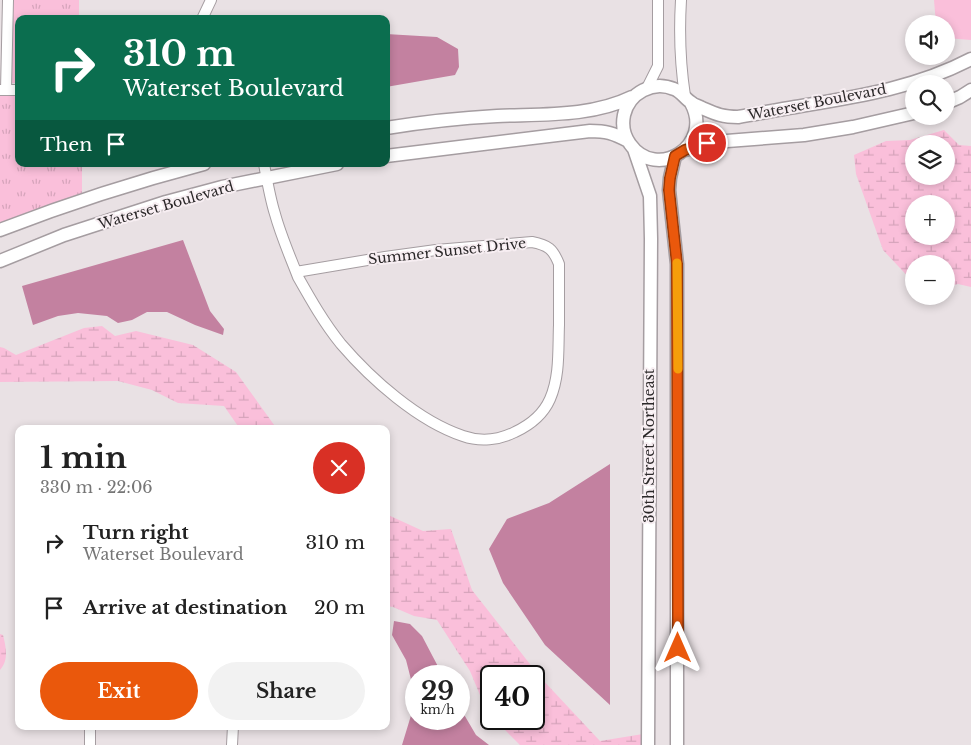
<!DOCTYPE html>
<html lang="en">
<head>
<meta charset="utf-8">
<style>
  body { margin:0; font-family:"Libre Baskerville",serif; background:#f2f2f2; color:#222; height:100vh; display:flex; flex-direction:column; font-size:19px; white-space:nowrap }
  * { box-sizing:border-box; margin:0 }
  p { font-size:16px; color:#767676 }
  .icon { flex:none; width:28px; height:28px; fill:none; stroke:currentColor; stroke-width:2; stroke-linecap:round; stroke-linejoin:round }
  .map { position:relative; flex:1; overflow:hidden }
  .details { position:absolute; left:15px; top:425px; width:375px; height:305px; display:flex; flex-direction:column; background:#fff; border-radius:10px; box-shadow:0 2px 8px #0003 }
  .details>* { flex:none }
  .top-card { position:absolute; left:15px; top:15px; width:375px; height:152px; border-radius:10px; box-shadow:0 2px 8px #0003; background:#0b6e4f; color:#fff; overflow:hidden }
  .controls { position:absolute; left:905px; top:15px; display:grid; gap:10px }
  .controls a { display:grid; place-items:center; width:50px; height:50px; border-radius:50%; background:#fff; box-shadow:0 2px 8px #0003; font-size:25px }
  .speed { position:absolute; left:405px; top:665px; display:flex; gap:10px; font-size:25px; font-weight:700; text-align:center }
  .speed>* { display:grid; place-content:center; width:65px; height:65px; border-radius:50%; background:#fff; box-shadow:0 2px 8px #0003; line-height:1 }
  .speed small { font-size:12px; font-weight:400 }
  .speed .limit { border:2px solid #111; border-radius:8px; background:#fff; color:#111 }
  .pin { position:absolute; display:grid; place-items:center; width:42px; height:42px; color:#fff; margin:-21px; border:2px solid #fff; border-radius:50%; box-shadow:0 1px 5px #0007 }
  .me { position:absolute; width:55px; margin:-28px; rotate:0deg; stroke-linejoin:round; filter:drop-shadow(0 0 4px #0008) }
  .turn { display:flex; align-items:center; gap:18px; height:105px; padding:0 25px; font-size:22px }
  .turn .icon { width:65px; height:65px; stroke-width:2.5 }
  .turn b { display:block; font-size:35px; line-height:42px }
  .then { display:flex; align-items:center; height:48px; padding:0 25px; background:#0003; gap:10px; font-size:19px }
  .round { display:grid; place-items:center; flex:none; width:52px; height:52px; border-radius:26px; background:#f2f2f2 }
  .head { display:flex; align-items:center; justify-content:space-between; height:85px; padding:0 25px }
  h1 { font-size:30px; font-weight:800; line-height:38px }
  .primary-button { display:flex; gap:10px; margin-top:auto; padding:10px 25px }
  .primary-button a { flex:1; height:58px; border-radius:30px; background:#ea580c; color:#fff; font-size:20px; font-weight:800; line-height:58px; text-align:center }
  .primary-button a+a { background:#f2f2f2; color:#222 }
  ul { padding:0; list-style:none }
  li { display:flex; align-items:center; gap:15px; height:65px; padding:0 25px }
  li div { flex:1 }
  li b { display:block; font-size:19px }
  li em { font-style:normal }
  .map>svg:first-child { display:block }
</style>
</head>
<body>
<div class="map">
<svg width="971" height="745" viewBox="0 0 971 745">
  <defs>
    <pattern id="grass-tufts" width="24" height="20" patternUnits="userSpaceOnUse" patternTransform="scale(1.25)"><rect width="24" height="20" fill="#fabfda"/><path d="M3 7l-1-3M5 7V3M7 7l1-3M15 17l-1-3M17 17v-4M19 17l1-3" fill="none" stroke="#d6a4bb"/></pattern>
    <pattern id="wetland-marsh" width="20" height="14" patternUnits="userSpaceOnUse" patternTransform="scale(1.25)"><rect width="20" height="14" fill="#fabfda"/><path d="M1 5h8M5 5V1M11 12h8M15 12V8" fill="none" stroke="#d6a4bb"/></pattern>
  </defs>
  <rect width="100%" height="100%" fill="#e9e1e4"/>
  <path fill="url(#grass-tufts)" d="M13 0H79V19H19V83H12Z
    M0 96H19V164H82V193L0 223Z"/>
  <path fill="url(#wetland-marsh)" fill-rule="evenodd" d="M944 130 959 145 971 146V287L958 284 946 287V264H914V283L883 250 856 174 854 155 886 141 910 140ZM914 144H946V176H914ZM914 204H946V236H914Z
    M102 326 115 336 136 331 193 345 236 372 277 429H240L224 406 178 403 152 390 118 381 0 382V347L4 348 16 355 84 328Z
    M386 514 423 531 451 529 472 590 540 677 600 741 643 734 642 745H520L494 719H534V676H491V716L487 712 470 671 437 620 414 616 393 607 386 606Z
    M0 634 3 635C6 647 9 660 0 670Z"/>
  <path fill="#fabfda" d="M934 0H971V40L946 38V24H936Z"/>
  <path fill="#c381a0" d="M386 34 437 37 458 49 459 67 455 75 386 87Z
    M183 240 210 311 224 329 223 335 195 325 167 312H147L132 320 118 323 107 316 78 313 58 316 33 325 22 286Z
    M610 464V705L545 645 503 583 489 549 507 519 549 503Z
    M394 621 410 624 422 636 443 676H416V719H459V706L476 735 489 745H402L416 699 406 660 392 635Z"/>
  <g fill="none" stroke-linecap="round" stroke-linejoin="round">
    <defs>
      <path id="minor" d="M681 0C679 33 680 63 685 96
        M202 19 211 0
        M647 88 658 66V0
        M0 90H19
        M6 90 8 0
        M264 164C267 180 270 198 275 214 281 236 290 256 298 277 311 300 324 323 341 344 371 379 418 421 463 436 480 442 499 440 515 432 530 425 543 415 550 399 560 376 558 350 559 325 559 305 559 285 559 264 553 249 548 245 532 242L436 250 385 257 296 272
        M90 726V745
        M232 745 233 726"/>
      <path id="tertiary" d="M691 103C714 145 657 182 630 144 624 136 622 125 624 115 629 93 653 80 674 89 682 92 685 99 692 103 694 105 699 106 702 108 716 114 722 117 738 117 757 114 776 110 795 107 855 97 916 88 971 59
        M946 103 960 97 971 90
        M386 128C423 122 460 118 497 116 542 114 591 117 632 97
        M634 149 650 196 651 239 648 745
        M685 150 707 143 727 141 804 135 853 127 914 113
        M386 156 590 131C606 131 613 133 628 141
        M675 156 670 178 669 190 677 264V745
        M0 230C67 204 135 182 204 164
        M0 261 64 235 166 202 222 187 337 164"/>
    </defs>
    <use href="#minor" stroke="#a59da1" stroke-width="12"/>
    <use href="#tertiary" stroke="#a59da1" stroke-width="15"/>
    <use href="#minor" stroke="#fff" stroke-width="10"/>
    <use href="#tertiary" stroke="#fff" stroke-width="12"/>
  </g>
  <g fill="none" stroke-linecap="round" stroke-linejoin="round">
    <defs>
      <path id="route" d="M678 648 677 264 669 190 670 178 675 156 685 150 707 143"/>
    </defs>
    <use href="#route" stroke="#983908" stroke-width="12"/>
    <use href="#route" stroke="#ea580c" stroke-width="9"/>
    <path stroke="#f59e0b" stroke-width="9" d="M677 263 678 369"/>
  </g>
  <g text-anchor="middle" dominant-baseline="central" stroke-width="4" stroke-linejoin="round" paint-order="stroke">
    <g font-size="14" fill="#2b2829" stroke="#f7eef2">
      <text transform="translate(817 102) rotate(-11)">Waterset Boulevard</text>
      <text transform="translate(166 205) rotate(-16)">Waterset Boulevard</text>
      <text transform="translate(447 251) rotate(-6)">Summer Sunset Drive</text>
      <text transform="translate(649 446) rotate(-90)">30th Street Northeast</text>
    </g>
  </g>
</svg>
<div class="controls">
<a><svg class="icon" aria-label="sound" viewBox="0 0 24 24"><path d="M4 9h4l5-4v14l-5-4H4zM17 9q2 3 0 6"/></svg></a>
<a><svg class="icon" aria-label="search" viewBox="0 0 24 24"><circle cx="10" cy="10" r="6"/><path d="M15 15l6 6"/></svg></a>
<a><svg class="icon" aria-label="layers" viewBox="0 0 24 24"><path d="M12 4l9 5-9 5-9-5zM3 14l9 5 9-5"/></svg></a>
<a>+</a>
<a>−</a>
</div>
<div class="speed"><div>29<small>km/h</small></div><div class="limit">40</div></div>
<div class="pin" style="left:707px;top:143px;background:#d93025"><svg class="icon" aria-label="arrive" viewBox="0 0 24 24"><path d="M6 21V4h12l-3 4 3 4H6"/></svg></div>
<svg class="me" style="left:678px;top:648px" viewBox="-20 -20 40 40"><path d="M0-17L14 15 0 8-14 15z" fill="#ea580c" stroke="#fff" stroke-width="4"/></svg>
<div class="top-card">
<div class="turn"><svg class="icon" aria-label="right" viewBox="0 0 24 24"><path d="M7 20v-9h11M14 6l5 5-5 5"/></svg><div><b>310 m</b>Waterset Boulevard</div></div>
<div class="then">Then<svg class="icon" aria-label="arrive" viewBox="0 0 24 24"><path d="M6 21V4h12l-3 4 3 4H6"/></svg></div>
</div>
<section class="details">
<div class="head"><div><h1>1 min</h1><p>330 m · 22:06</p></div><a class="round" style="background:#d93025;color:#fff"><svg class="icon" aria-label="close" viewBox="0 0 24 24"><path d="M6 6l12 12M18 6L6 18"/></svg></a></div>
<ul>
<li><svg class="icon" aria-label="right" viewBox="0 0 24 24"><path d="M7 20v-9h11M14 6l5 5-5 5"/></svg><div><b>Turn right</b><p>Waterset Boulevard</p></div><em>310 m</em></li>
<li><svg class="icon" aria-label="arrive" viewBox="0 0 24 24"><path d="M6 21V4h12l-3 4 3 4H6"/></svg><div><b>Arrive at destination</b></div><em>20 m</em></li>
</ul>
<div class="primary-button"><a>Exit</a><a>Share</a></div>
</section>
</div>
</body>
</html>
